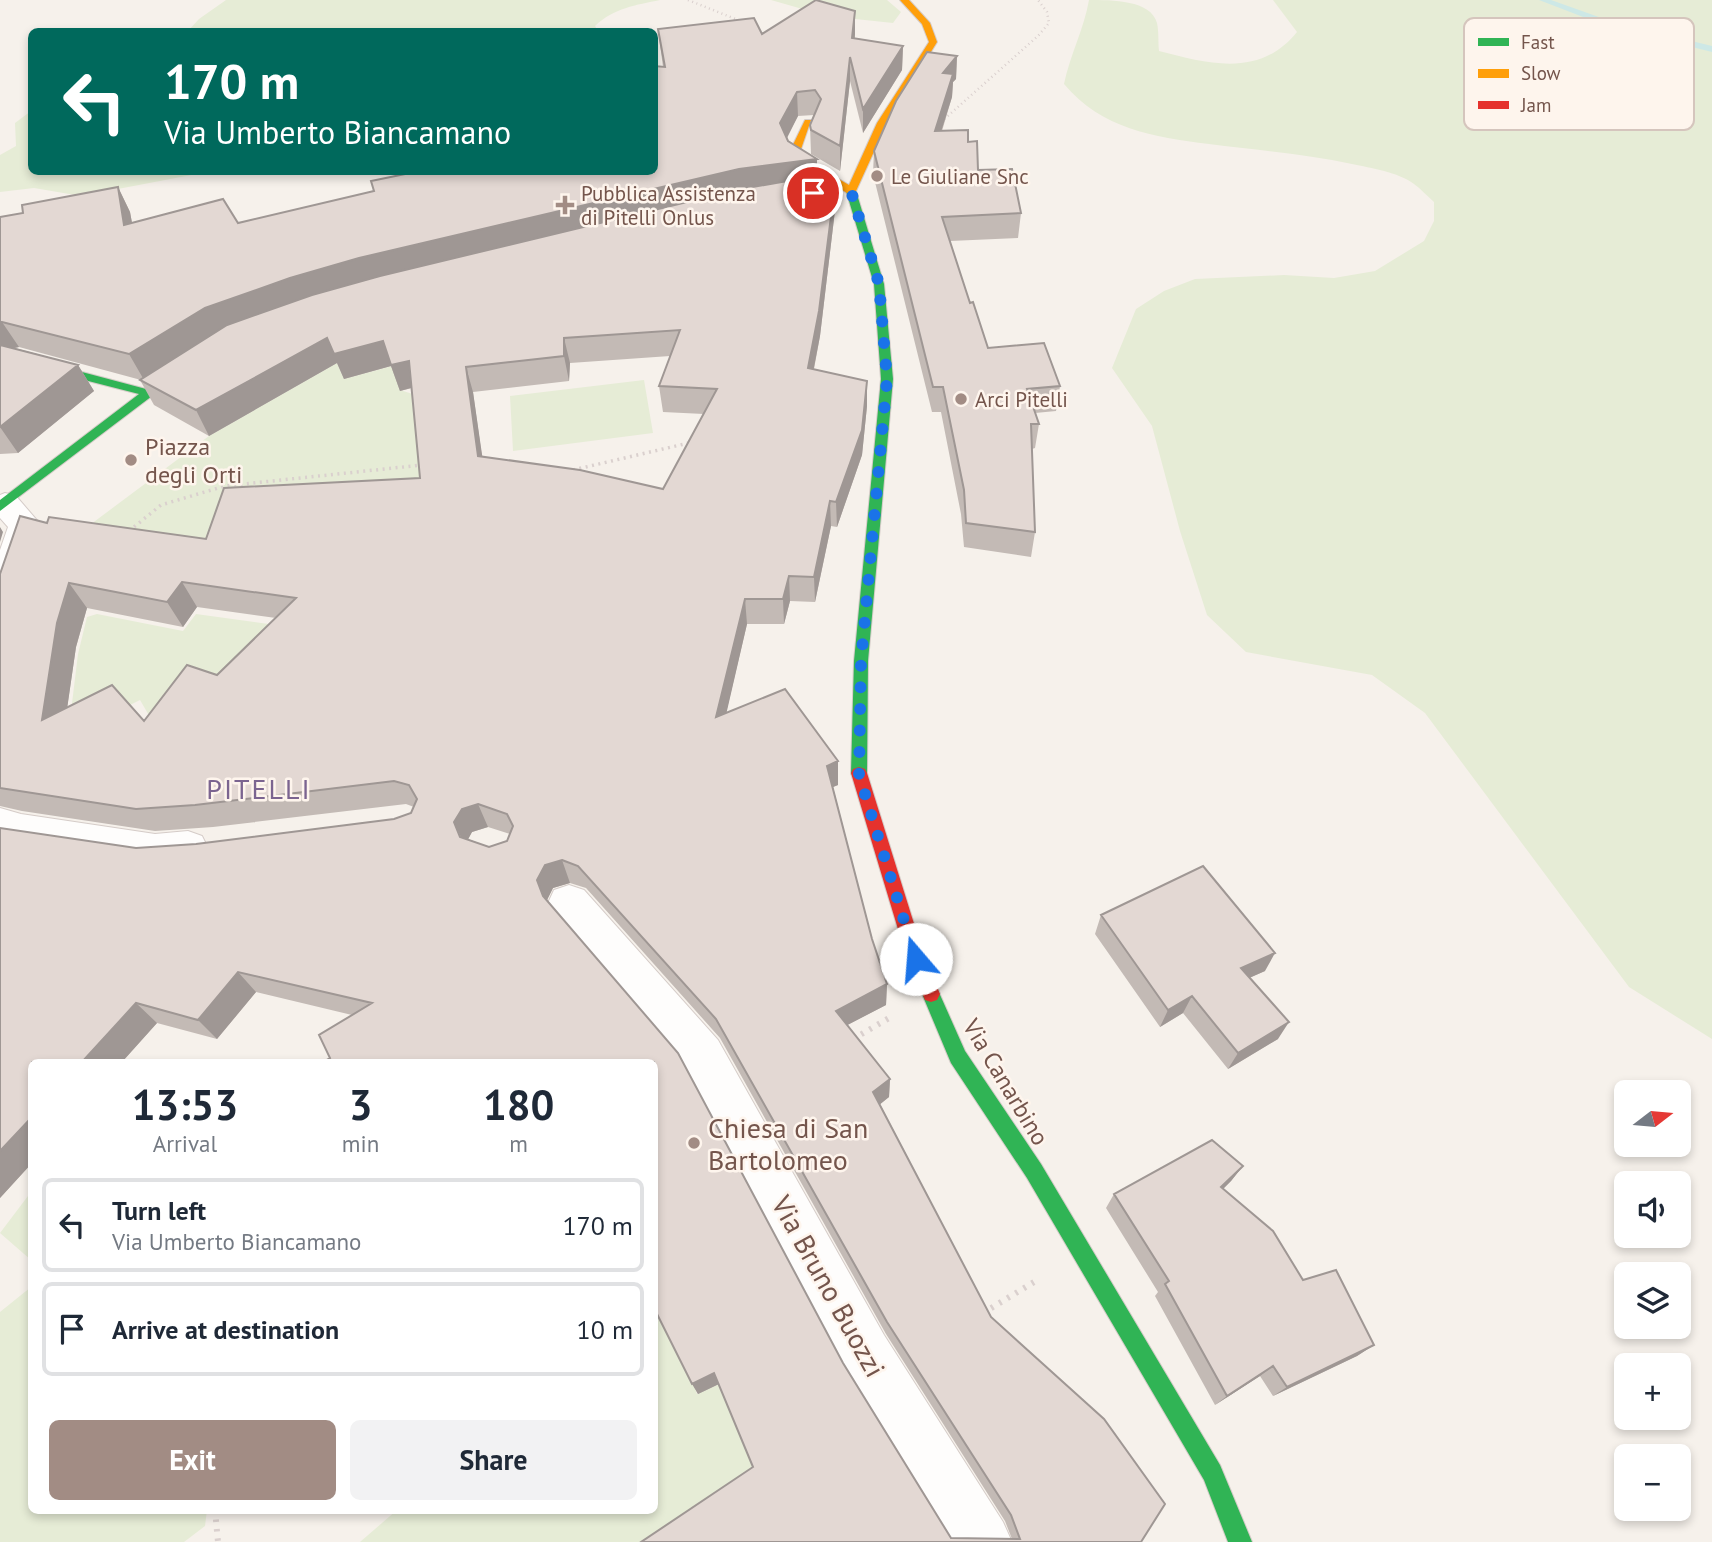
<!DOCTYPE html>
<html lang="en">
<head>
<meta charset="utf-8">
<style>
  body { margin:0; font-family:"PT Sans",sans-serif; background:#f2f2f3; color:#1f2937; height:100vh; display:flex; flex-direction:column; font-size:26px; white-space:nowrap }
  * { box-sizing:border-box; margin:0 }
  p { font-size:23px; color:#747a83 }
  .icon { flex:none; width:38px; height:38px; fill:none; stroke:currentColor; stroke-width:2; stroke-linecap:round; stroke-linejoin:round }
  .map { position:relative; flex:1; overflow:hidden }
  .side { position:absolute; left:28px; top:1059px; width:630px; height:455px; display:flex; flex-direction:column; background:#fff; border-radius:10px; box-shadow:0 4px 10px #0003 }
  .side>* { flex:none }
  .banner { position:absolute; left:28px; top:28px; width:630px; height:147px; border-radius:10px; box-shadow:0 4px 10px #0003; background:#00695c; color:#fff; overflow:hidden }
  .needle { width:46px; rotate:74deg }
  .fabs { position:absolute; left:1614px; top:1080px; display:grid; gap:14px }
  .fabs a { display:grid; place-items:center; width:77px; height:77px; border-radius:10px; background:#fff; box-shadow:0 4px 10px #0003; font-size:35px }
  .pin { position:absolute; display:grid; place-items:center; width:60px; height:60px; color:#fff; margin:-30px; border:4px solid #fff; border-radius:50%; box-shadow:0 2px 7px #0007 }
  .me { position:absolute; width:77px; margin:-38px; rotate:342deg; stroke-linejoin:round; filter:drop-shadow(0 0 5px #0008) }
  .turn { display:flex; align-items:center; gap:24px; height:147px; padding:0 21px; font-size:32px }
  .turn .icon { width:91px; height:91px; stroke-width:2.5 }
  .turn b { display:block; font-size:49px; line-height:60px }
  .eta { display:flex; justify-content:space-evenly; align-items:center; height:119px; text-align:center }
  .eta b { font-size:42px; font-weight:700; line-height:49px }
  .action { display:flex; gap:14px; margin-top:auto; padding:14px 21px }
  .action a { flex:1; height:80px; border-radius:10px; background:#a28c84; color:#fff; font-size:28px; font-weight:700; line-height:80px; text-align:center }
  .action a+a { background:#f2f2f3; color:#1f2937 }
  ul { padding:0; list-style:none }
  li { display:flex; align-items:center; gap:21px; height:94px; margin:0 14px 10px; padding:0 7px; border:4px solid #e0e1e3; border-radius:10px }
  li div { flex:1 }
  li b { display:block; font-size:26px }
  li em { font-style:normal }
  .map>svg:first-child { display:block }
</style>
</head>
<body>
<div class="map">
<svg width="1712" height="1542" viewBox="0 0 1712 1542">
  <rect width="100%" height="100%" fill="#f6f1eb"/>
  <path fill="#e6ecd6" d="M226 0H660C636 5 614 8 595 26L598 31H188L199 19Z
    M771 0H887L901 12 893 23 827 16Z
    M1089 0C1112 0 1151 0 1157 23 1159 32 1158 42 1159 51 1209 64 1260 78 1297 32L1273 0H1712V1039L1629 987 1425 713 1372 675 1246 652 1207 615 1180 531 1152 426 1112 368 1136 309 1164 291 1195 279 1284 275 1334 278 1375 271 1424 241 1434 221V202C1427 196 1421 189 1414 184 1398 172 1371 168 1352 164 1306 154 1256 150 1209 144 1153 137 1102 129 1064 84 1070 55 1084 29 1089 0Z
    M31 111 32 172H207L81 196 34 188 0 192V155L16 146 15 123Z
    M337 363 344 379 392 366 400 390 419 396 428 480 228 541 67 542 209 436Z
    M644 380 653 433 513 451 510 396Z
    M97 614 183 631 196 614 327 632 161 736 140 700 68 736 78 654 87 617Z
    M31 1192V1260L0 1233Z
    M655 1277 697 1394 719 1384 757 1475 657 1542H360L397 1510H654Z
    M31 1287 32 1510H207L205 1526 184 1542H0V1312Z"/>
  <g fill="none" stroke-linecap="round" stroke-linejoin="round">
    <path fill="#cde8e6" fill-rule="evenodd" d="M1539 0H1551L1610 21 1712 46V52L1604 25Z"/>
    <defs>
      <path id="street" d="M5 493 16 496 41 525 17 598 12 607 0 610V550L8 527 0 518V495Z
        M0 808 21 814 155 834 188 831 202 836 208 848 202 860C152 877 74 856 21 848L0 840Z
        M569 885 584 890 718 1040 884 1335 1003 1522 1012 1542H950L846 1373 686 1070 554 916 548 903 554 890Z"/>
      <path id="fast" d="M851 188 856 191 884 284 893 379 868 661 867 773 865 777H853L851 773 854 661 881 379 874 284 846 191Z
        M18 355 146 389 189 363H197L199 365 152 396 0 511V500L139 394 18 363 0 367V359Z
        M931 986 937 988 965 1051 1041 1164 1220 1465 1252 1542H1228L1204 1480 1027 1178 951 1063 922 994 925 988Z"/>
      <path id="slow" d="M900 0H909L930 23 937 42 887 123 856 191 847 193 795 161 791 149 805 120H811L801 149 803 158 849 185 877 123 929 42 922 24Z"/>
      <path id="jam" d="M859 767 865 769 867 773 925 959 940 994 937 1000 931 1002 925 1000 907 959 851 773 853 769Z"/>
    </defs>
    <use href="#street" stroke="#d5ccc8" stroke-width="2"/>
    <use href="#fast" stroke="#d5ccc8" stroke-width="2"/>
    <use href="#slow" stroke="#d5ccc8" stroke-width="2"/>
    <use href="#jam" stroke="#d5ccc8" stroke-width="2"/>
    <path stroke="#dad0ce" stroke-width="2.5" stroke-dasharray="1 3.5" stroke-linecap="butt" d="M688 0 743 22
      M941 122 1038 36 1049 23 1047 12 1038 0"/>
    <path stroke="#dad0ce" stroke-width="3.5" stroke-dasharray="2 4.5" stroke-linecap="butt" d="M573 470 693 442
      M129 531 161 505 225 486 422 465"/>
    <path stroke="#dad0ce" stroke-width="6" stroke-dasharray="2.5 7" stroke-linecap="butt" d="M853 1039 891 1017
      M983 1313 1039 1279
      M215 1510 218 1542"/>
    <use href="#street" fill="#fefdfc" fill-rule="evenodd"/>
    <use href="#fast" fill="#30b455" fill-rule="evenodd"/>
    <use href="#slow" fill="#ff9f0a" fill-rule="evenodd"/>
    <use href="#jam" fill="#e5322d" fill-rule="evenodd"/>
  </g>
  <path fill="#c3bab5" fill-rule="evenodd" d="M816 0 855 11V38L903 46 902 70 863 133 850 81 840 171 811 154 810 125 814 115 798 116 786 138 788 141 817 159V179L836 177V202L820 336 814 369 867 381V406L862 455 837 527 831 526 815 602 790 601 784 624H747L726 713 785 689 838 761V785L833 787 872 939 887 984 886 1005 847 1025 890 1079 889 1097 880 1104 991 1317 1104 1419 1165 1504 1141 1542H641L753 1467 719 1384 698 1394 654 1308V1062H323L330 1058 319 1035 352 1015 256 992 217 1039 157 1023 122 1062H32V1163L0 1198V828L136 848 196 844 394 819 411 813 414 807 406 804 213 827 155 831 22 811 0 806V574L20 516 47 523 49 517 206 539 224 488 420 478 412 388 400 391 391 366 344 379 337 363 209 436 154 405 140 380H141L19 347 15 348 78 365 94 391 18 453 0 454V217L23 213 22 205 118 187 130 212 132 223 223 199 238 223 374 192 371 181 407 173 406 172H654V66L663 67 658 29 754 18 762 34ZM670 356 659 386 663 412 704 414 663 489 580 470 482 457 473 392 569 381 570 363ZM197 607 276 618 217 675 187 665 144 721 112 685 67 708 76 647 87 608 183 627ZM488 827 510 834 507 841 489 847 468 839 472 832ZM570 883 586 888 720 1038 886 1334 1005 1521 1012 1539 951 1538 843 1363 678 1053 547 900 553 888Z
    M957 56 956 79 953 82 952 97 942 131 968 142 978 170 1021 213 1018 238 950 241 970 303 988 348 1060 386 1056 411 1035 413 1039 424 1035 448 1032 449 1035 532 1031 557 964 547 961 514 941 412H932L873 174 874 151Z
    M1101 915 1265 971 1249 978 1278 1039 1228 1069 1183 1013 1160 1027 1095 934Z
    M1243 1166 1231 1181 1223 1189 1303 1280 1374 1345 1357 1356 1273 1396 1260 1376 1215 1405 1155 1296 1158 1292 1106 1208 1114 1194Z"/>
  <path fill="#9f9794" d="M855 11V34L852 61V38Z
    M903 46 902 70 863 133V109Z
    M957 56 956 79 953 82 952 97 934 154 935 131 943 73Z
    M850 57V81L840 171V146Z
    M797 92 798 116 782 148 780 123Z
    M817 159V183L144 380 129 354 205 308 290 278 359 258 739 169Z
    M836 177V202L820 336 809 393 808 368Z
    M118 187 130 212 137 250 124 225Z
    M0 322H2L19 347 0 351Z
    M327 338 383 341 409 361 418 386 400 391 391 366 344 379 337 363 209 436 196 410Z
    M564 338 570 363 569 381 564 356Z
    M78 365 94 391 18 453 0 427Z
    M466 367 473 392 486 482 478 456Z
    M867 381V406L862 455 837 527 836 502Z
    M830 501 831 526 815 602 814 577Z
    M0 527 3 532 0 542Z
    M789 576 790 601 784 624 783 599Z
    M182 582 197 607 183 627 167 602Z
    M69 583 87 608 76 647 62 744 42 720 57 623Z
    M745 599 747 624 720 741 716 717Z
    M838 761V785L828 789 827 766Z
    M478 804 488 827 472 832 465 845 471 859 454 822 462 809Z
    M562 860 570 883 553 888 546 902 537 880 545 865Z
    M1275 953 1265 971 1231 986 1241 968Z
    M238 972 256 992 217 1039 198 1020Z
    M887 984 886 1005 836 1031V1011Z
    M1192 996 1183 1013 1160 1027 1168 1010Z
    M136 1003 157 1023 122 1062H82Z
    M1289 1022 1278 1039 1228 1069 1238 1053Z
    M890 1079 889 1097 873 1110V1092Z
    M32 1117V1163L0 1198V1151Z
    M1243 1166 1231 1181 1210 1202 1221 1187Z
    M1374 1345 1357 1356 1273 1396 1287 1387Z
    M1273 1366 1260 1376 1215 1405 1227 1396Z
    M714 1373 719 1384 698 1394 692 1384Z"/>
  <path fill="#e3d8d3" stroke="#9f9794" stroke-width="2" fill-rule="evenodd" d="M816 0 855 11 852 38 903 46 863 109 850 57 840 146 811 130 810 125 821 99 815 90 797 92 780 123 788 141 817 159 739 169 359 258 290 278 205 308 129 354 2 322H0V217L23 213 22 205 118 187 124 225 223 199 238 223 374 191 371 181 415 172H654V66L665 67 658 29 754 18 762 34Z
    M927 52 957 56 943 73 953 74 935 131 968 130V142L977 141 978 170 1012 169 1021 213 942 217 970 303 973 302 988 348 1044 343 1060 386 1027 389 1039 424H1031L1035 532 966 523 964 490 943 387H933L874 151 896 101Z
    M836 177 819 311 808 368 867 381 862 430 836 502 830 501 814 577 789 576 783 599H745L716 717 785 689 838 761 827 766 872 939 887 984 836 1011 890 1079 873 1092 991 1317 1104 1419 1165 1504 1141 1542H641L753 1467 714 1373 692 1384 654 1308V1062H323L330 1058 319 1035 372 1003 238 972 198 1020 136 1003 82 1062H32V1117L0 1151V828L136 848 196 844 394 819 411 813 417 799 409 785 394 781 195 805 136 809 0 788V574L20 516 47 523 49 517 206 539 224 488 420 478 409 361 391 365 383 341 334 354 327 338 196 410 140 380 227 325 312 295 380 276 741 189 793 180ZM680 330 659 386 717 389 663 489 580 470 478 456 466 367 564 356V338ZM182 582 296 598 217 675 187 665 144 721 112 685 42 720 57 623 69 583 167 602ZM478 804 507 814 513 826 507 841 489 847 460 837 454 822 462 809ZM562 860 578 866 716 1019 887 1322 1011 1515 1020 1539 951 1538 843 1363 678 1053 543 896 537 880 545 865Z
    M0 345 78 365 0 427Z
    M1203 866 1275 953 1241 968 1289 1022 1238 1053 1192 996 1168 1010 1101 915Z
    M1212 1140 1243 1166 1221 1187 1273 1231 1303 1280 1336 1270 1374 1345 1287 1387 1273 1366 1227 1396 1165 1284 1169 1281 1114 1194Z"/>
  <g fill="none" stroke-linecap="round" stroke-linejoin="round">
    <path stroke="#1a73e8" stroke-width="12" stroke-dasharray="0 21.6" d="M813 193 851 191 879 284 887 379 861 661 859 775 916 959"/>
  </g>
  <g fill="#a28c84" stroke="#fef5ed" stroke-width="2.5">
    <circle cx="877" cy="176" r="7"/>
    <path d="M561.5 194.5h7v7h7v7h-7v7h-7v-7h-7v-7h7z"/>
    <circle cx="961" cy="399" r="7"/>
    <circle cx="131" cy="460" r="7"/>
    <circle cx="694" cy="1143" r="7"/>
  </g>
  <g text-anchor="middle" dominant-baseline="central" stroke-width="5" stroke-linejoin="round" paint-order="stroke">
    <g font-size="21" fill="#74554c" stroke="#fef5ed" text-anchor="start">
      <text x="891" y="176">Le Giuliane Snc</text>
      <text x="581" y="193">Pubblica Assistenza<tspan x="581" dy="24">di Pitelli Onlus</tspan></text>
      <text x="975" y="399">Arci Pitelli</text>
    </g>
    <g font-size="24" fill="#74554c" stroke="#fef5ed" text-anchor="start">
      <text x="145" y="446">Piazza<tspan x="145" dy="28">degli Orti</tspan></text>
    </g>
    <g font-size="24" fill="#74554c" stroke="#fef5ed">
      <text transform="translate(1006 1082) rotate(59)">Via Canarbino</text>
    </g>
    <g font-size="28" letter-spacing="2" fill="#7b6490" stroke="#fef5ed">
      <text x="259" y="788">PITELLI</text>
    </g>
    <g font-size="28" fill="#74554c" stroke="#fef5ed" text-anchor="start">
      <text x="708" y="1127">Chiesa di San<tspan x="708" dy="32">Bartolomeo</tspan></text>
    </g>
    <g font-size="28" fill="#74554c" stroke="#fef5ed">
      <text transform="translate(829 1286) rotate(61)">Via Bruno Buozzi</text>
    </g>
  </g>
  <rect x="1464" y="18" width="230" height="112" rx="10" fill="#fef5ed" stroke="#d5c5bd" stroke-width="2"/>
  <rect x="1478" y="38" width="31" height="8" fill="#30b455"/>
  <rect x="1478" y="69" width="31" height="9" fill="#ff9f0a"/>
  <rect x="1478" y="101" width="31" height="8" fill="#e5322d"/>
  <g font-size="19" fill="#74554c">
    <text x="1521" y="49">Fast</text>
    <text x="1521" y="80">Slow</text>
    <text x="1521" y="112">Jam</text>
  </g>
</svg>
<div class="fabs">
<a><svg class="needle" viewBox="-14 -14 28 28"><path d="M0-13l5 13h-10z" fill="#e53935"/><path d="M0 13l5-13h-10z" fill="#747a83"/></svg></a>
<a><svg class="icon" aria-label="sound" viewBox="0 0 24 24"><path d="M4 9h4l5-4v14l-5-4H4zM17 9q2 3 0 6"/></svg></a>
<a><svg class="icon" aria-label="layers" viewBox="0 0 24 24"><path d="M12 4l9 5-9 5-9-5zM3 14l9 5 9-5"/></svg></a>
<a>+</a>
<a>−</a>
</div>
<div class="pin" style="left:813px;top:193px;background:#d93025"><svg class="icon" aria-label="arrive" viewBox="0 0 24 24"><path d="M6 21V4h12l-3 4 3 4H6"/></svg></div>
<svg class="me" style="left:916px;top:959px" viewBox="-20 -20 40 40"><circle r="19" fill="#fff"/><path d="M0-13L10 11 0 6-10 11z" fill="#1a73e8"/></svg>
<div class="banner">
<div class="turn"><svg class="icon" aria-label="left" viewBox="0 0 24 24"><path d="M17 20v-9H6M10 6l-5 5 5 5"/></svg><div><b>170 m</b>Via Umberto Biancamano</div></div>
</div>
<section class="side">
<div class="eta">
<div><b>13:53</b><p>Arrival</p></div>
<div><b>3</b><p>min</p></div>
<div><b>180</b><p>m</p></div>
</div>
<ul>
<li><svg class="icon" aria-label="left" viewBox="0 0 24 24"><path d="M17 20v-9H6M10 6l-5 5 5 5"/></svg><div><b>Turn left</b><p>Via Umberto Biancamano</p></div><em>170 m</em></li>
<li><svg class="icon" aria-label="arrive" viewBox="0 0 24 24"><path d="M6 21V4h12l-3 4 3 4H6"/></svg><div><b>Arrive at destination</b></div><em>10 m</em></li>
</ul>
<div class="action"><a>Exit</a><a>Share</a></div>
</section>
</div>
</body>
</html>
